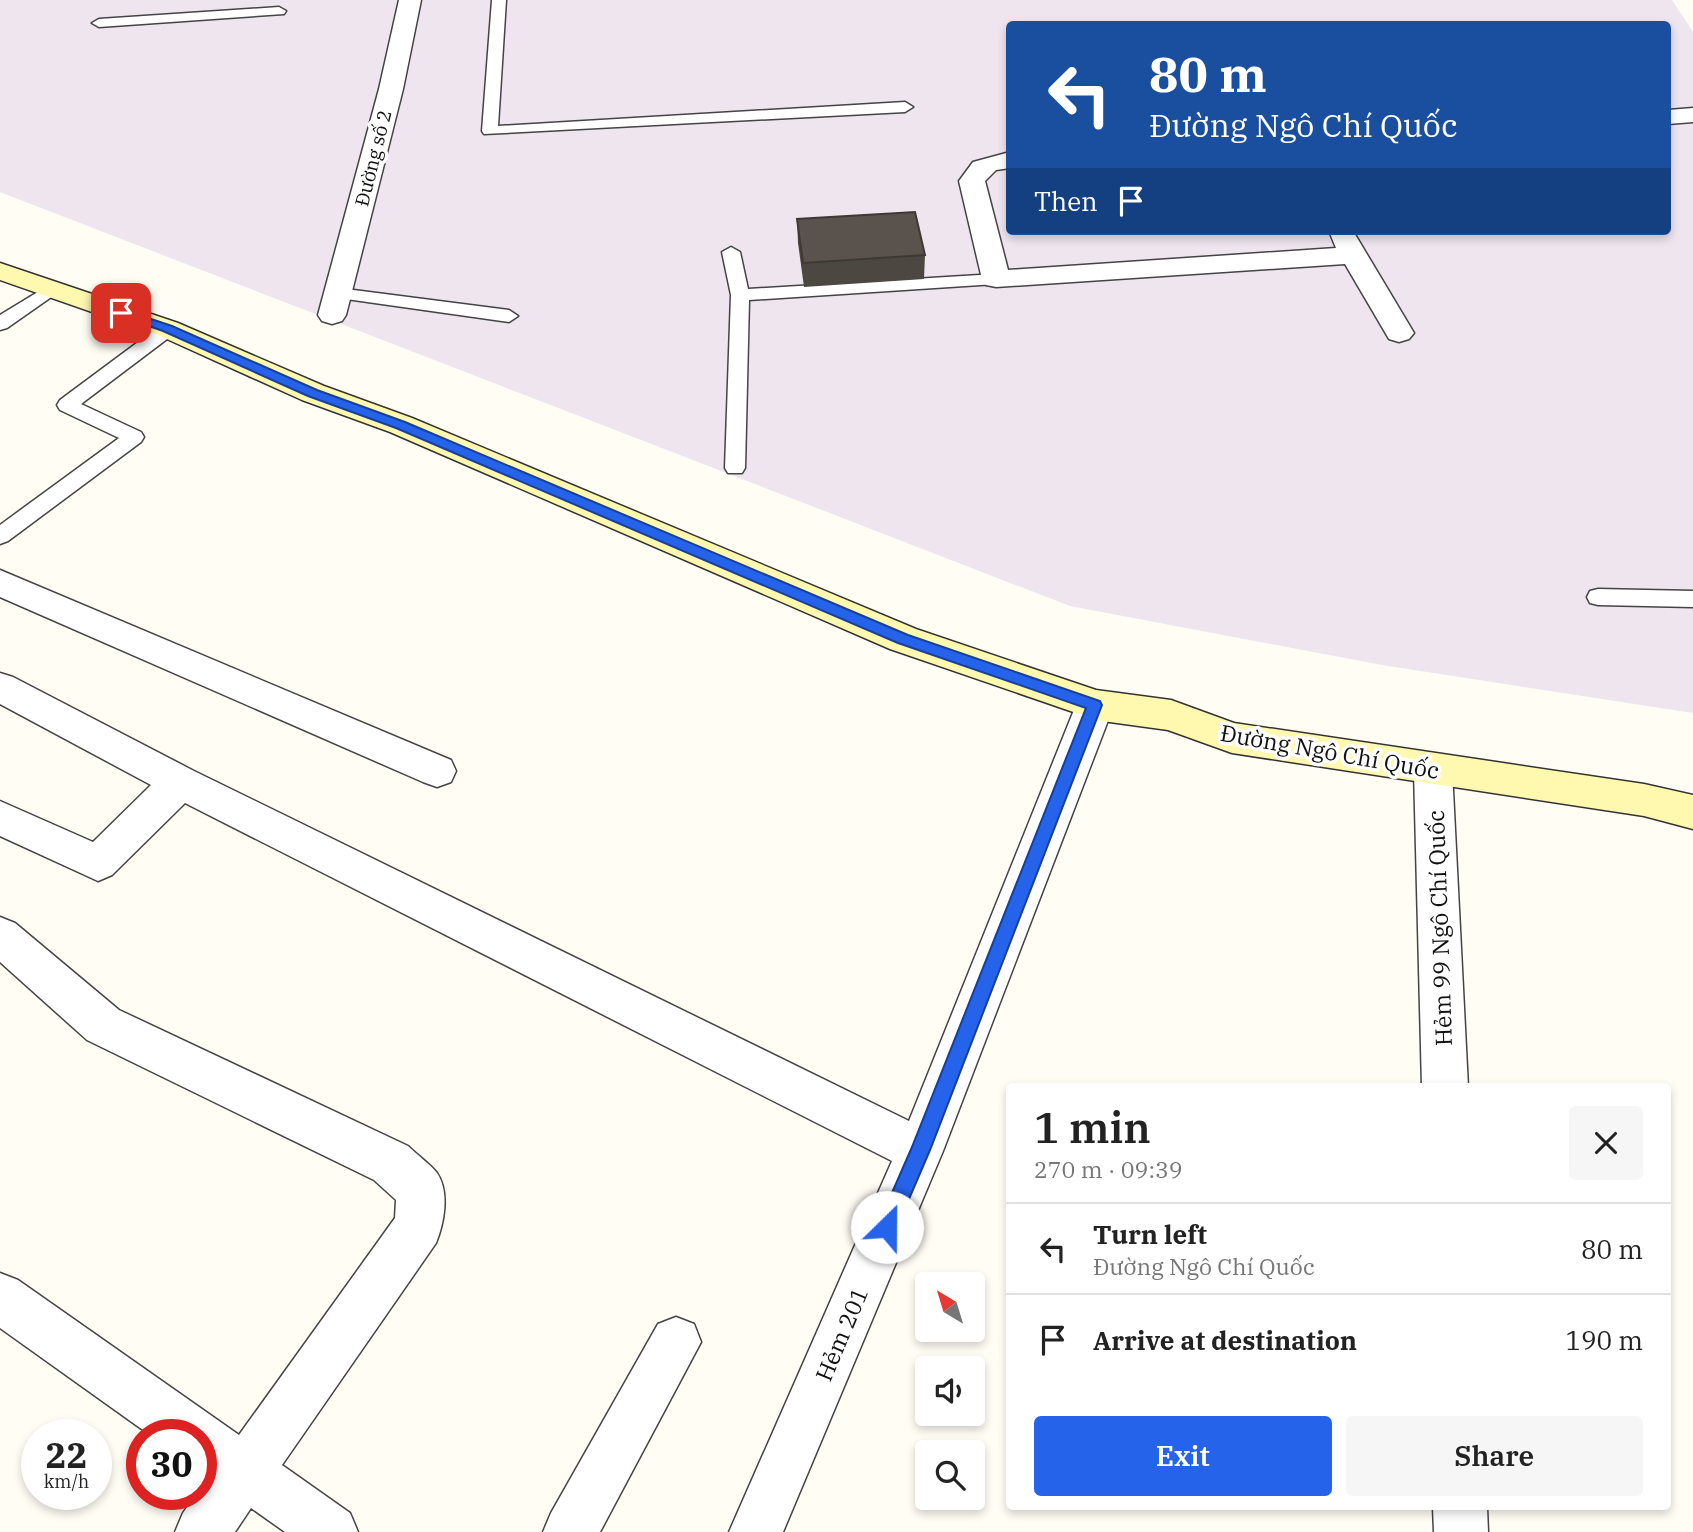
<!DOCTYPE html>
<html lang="en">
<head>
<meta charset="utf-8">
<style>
  body { margin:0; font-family:"IBM Plex Serif",serif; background:#f6f6f6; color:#222; height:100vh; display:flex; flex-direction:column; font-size:26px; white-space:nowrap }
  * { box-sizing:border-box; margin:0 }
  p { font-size:23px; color:#767676 }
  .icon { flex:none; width:38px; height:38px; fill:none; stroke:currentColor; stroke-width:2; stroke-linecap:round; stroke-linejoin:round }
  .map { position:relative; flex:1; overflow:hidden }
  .panel { position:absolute; left:1006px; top:1083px; width:665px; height:427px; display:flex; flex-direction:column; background:#fff; border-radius:7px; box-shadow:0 4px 10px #0003 }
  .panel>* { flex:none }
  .banner { position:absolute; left:1006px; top:21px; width:665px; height:214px; border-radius:7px; box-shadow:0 4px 10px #0003; background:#1a4fa0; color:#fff; overflow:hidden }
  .needle { width:46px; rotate:322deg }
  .tools { position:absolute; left:915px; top:1272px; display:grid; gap:14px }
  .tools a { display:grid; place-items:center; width:70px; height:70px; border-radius:7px; background:#fff; box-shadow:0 4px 10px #0003; font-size:35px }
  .speed { position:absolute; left:21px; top:1419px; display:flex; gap:14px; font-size:35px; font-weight:700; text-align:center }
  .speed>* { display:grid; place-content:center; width:91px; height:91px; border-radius:50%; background:#fff; box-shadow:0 4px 10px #0003; line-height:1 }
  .speed small { font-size:18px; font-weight:400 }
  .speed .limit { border:10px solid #d22; background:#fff; color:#111 }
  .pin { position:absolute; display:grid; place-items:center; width:60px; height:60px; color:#fff; margin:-30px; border-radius:14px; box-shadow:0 4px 10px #0006 }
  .me { position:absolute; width:77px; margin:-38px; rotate:23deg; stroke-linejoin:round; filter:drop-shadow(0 0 5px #0008) }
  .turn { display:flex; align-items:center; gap:24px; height:147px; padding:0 28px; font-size:32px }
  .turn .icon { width:91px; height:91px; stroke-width:2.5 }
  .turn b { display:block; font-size:49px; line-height:60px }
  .then { display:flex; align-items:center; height:66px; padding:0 28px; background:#0003; gap:14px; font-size:26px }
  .round { display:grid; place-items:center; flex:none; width:74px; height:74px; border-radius:7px; background:#f6f6f6 }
  .summary { display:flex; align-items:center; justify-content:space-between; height:119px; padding:0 28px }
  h1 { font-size:42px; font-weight:600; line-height:52px }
  .action { display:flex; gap:14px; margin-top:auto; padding:14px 28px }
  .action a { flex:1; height:80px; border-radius:7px; background:#2563eb; color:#fff; font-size:28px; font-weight:600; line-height:80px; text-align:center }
  .action a+a { background:#f6f6f6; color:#222 }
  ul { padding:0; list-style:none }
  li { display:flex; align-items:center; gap:21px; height:91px; padding:0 28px; border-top:2px solid #e0e0e0 }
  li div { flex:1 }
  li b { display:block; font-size:26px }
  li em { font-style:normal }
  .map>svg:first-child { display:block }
</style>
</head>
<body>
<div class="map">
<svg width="1693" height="1532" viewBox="0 0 1693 1532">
  <rect width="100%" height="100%" fill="#fffdf4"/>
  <path fill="#eee5ef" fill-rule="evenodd" d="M0 0H1672L1693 32V713L1382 665 1070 606 0 192ZM1010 24H1668V231H1010Z"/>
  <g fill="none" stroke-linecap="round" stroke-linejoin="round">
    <defs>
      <path id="lane" d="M492 0H506L498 126 905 102 913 107 905 112 484 134 482 131Z
        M279 7 286 11 284 14 99 27 92 23 99 19Z
        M731 247 740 252 748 289 996 274 1005 279 996 284 749 300 745 468 742 473H728L725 468 731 295 722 252Z
        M51 284 60 289 57 293 7 328 0 330V315Z
        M338 288 509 310 518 316 509 322 332 297 329 293 332 289Z
        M168 323 177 329 175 333 81 404 141 432 144 437 141 442 8 541 0 544V525L119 438 60 410 57 405 60 400 161 325Z
        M1598 589 1693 591V607L1598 605 1590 603 1587 597 1590 591Z"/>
      <path id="street" d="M399 0H421L403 89 346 315 342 321 332 324 322 321 318 315 379 89Z
        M1693 108V122L1668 124V110Z
        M1010 152V168L996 170 985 181 1008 270 1336 248 1329 231H1353L1414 333 1409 339 1399 342 1389 339 1345 264 996 287 986 285 982 279 959 181 973 162Z
        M0 570 451 760 456 771 451 782 437 787 423 782 0 597Z
        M0 673 13 677 194 771 909 1121 1076 705 1082 695 1095 690 1108 695 1114 705 943 1151 783 1532H729L892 1161 185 803 112 875 98 881 0 836V801L93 842 151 785 0 704Z
        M1433 754 1447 759 1452 770 1468 1087H1422L1414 770 1419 759Z
        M0 917 15 923 119 1010 408 1146C417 1155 429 1163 437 1173 450 1192 444 1223 436 1243L282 1465 350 1513 358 1532H285L251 1508 235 1532H175L183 1513 196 1494H201V1487L208 1477 201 1472V1435H150L0 1328V1273L18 1280 239 1435 395 1218 396 1200 374 1180 87 1040 0 962Z
        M676 1317 694 1324 701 1342 600 1532H543L551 1513 658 1324Z
        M1433 1507H1487L1488 1532H1434Z"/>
      <path id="secondary" d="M0 263 178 323 324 386 412 418 916 629 1096 690 1171 700 1234 723 1644 784 1693 795V829L1644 816 1232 753 1168 730 1095 720 1082 715 890 649 390 432 302 400 158 335 0 280Z"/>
    </defs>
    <use href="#lane" stroke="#444" stroke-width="3"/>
    <use href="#street" stroke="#444" stroke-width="3"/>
    <use href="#secondary" stroke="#333" stroke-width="3"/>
    <use href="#lane" fill="#fff" fill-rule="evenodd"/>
    <use href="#street" fill="#fff" fill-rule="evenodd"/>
    <use href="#secondary" fill="#fff8af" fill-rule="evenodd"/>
  </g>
  <path fill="#4d4741" d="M797 219 925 255 924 279 804 287 798 243Z"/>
  <path fill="#5a524c" stroke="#3f3935" stroke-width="2" d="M915 212 925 255 803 263 797 219Z"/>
  <path fill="#2563eb" stroke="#184099" stroke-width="2" d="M121 309 172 326 317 390 405 422 908 635 1100 701 1102 705 930 1150 894 1234 887 1237 880 1234 877 1227 912 1147 1086 708 898 643 396 428 308 396 163 331 117 315V310Z"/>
  <g text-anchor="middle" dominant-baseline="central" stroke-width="7" stroke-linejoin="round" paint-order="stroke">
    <g font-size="19" fill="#111" stroke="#fff">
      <text transform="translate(373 158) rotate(-76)">Đường số 2</text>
    </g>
    <g font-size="23" fill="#111" stroke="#fff">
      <text transform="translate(1330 751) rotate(10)">Đường Ngô Chí Quốc</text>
      <text transform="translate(1439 928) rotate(-92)">Hẻm 99 Ngô Chí Quốc</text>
      <text transform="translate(841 1334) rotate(-67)">Hẻm 201</text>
    </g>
  </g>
</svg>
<div class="tools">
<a><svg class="needle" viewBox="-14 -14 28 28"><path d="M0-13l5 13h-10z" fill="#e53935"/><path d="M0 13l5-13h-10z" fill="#767676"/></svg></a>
<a><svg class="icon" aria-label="sound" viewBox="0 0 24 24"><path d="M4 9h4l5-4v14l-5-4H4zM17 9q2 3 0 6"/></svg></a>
<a><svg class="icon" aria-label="search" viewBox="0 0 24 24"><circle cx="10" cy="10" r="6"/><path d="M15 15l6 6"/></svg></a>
</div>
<div class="speed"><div>22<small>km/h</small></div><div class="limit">30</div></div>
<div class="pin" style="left:121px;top:313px;background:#d93025"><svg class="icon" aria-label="arrive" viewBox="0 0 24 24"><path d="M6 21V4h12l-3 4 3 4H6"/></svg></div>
<svg class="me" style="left:887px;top:1227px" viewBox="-20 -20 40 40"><circle r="19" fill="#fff"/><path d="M0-13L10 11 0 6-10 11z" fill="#2563eb"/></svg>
<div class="banner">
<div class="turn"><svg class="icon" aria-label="left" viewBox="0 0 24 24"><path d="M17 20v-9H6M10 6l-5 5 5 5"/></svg><div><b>80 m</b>Đường Ngô Chí Quốc</div></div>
<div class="then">Then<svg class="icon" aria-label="arrive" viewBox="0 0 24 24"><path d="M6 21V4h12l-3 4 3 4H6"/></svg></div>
</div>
<section class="panel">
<div class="summary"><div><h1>1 min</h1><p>270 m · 09:39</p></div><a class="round"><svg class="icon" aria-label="close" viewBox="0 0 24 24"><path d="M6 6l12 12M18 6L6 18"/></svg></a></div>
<ul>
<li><svg class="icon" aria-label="left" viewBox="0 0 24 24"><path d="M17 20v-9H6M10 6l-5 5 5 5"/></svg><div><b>Turn left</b><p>Đường Ngô Chí Quốc</p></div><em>80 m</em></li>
<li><svg class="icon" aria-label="arrive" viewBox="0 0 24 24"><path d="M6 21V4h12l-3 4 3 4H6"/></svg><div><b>Arrive at destination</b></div><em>190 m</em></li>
</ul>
<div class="action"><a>Exit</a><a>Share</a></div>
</section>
</div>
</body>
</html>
